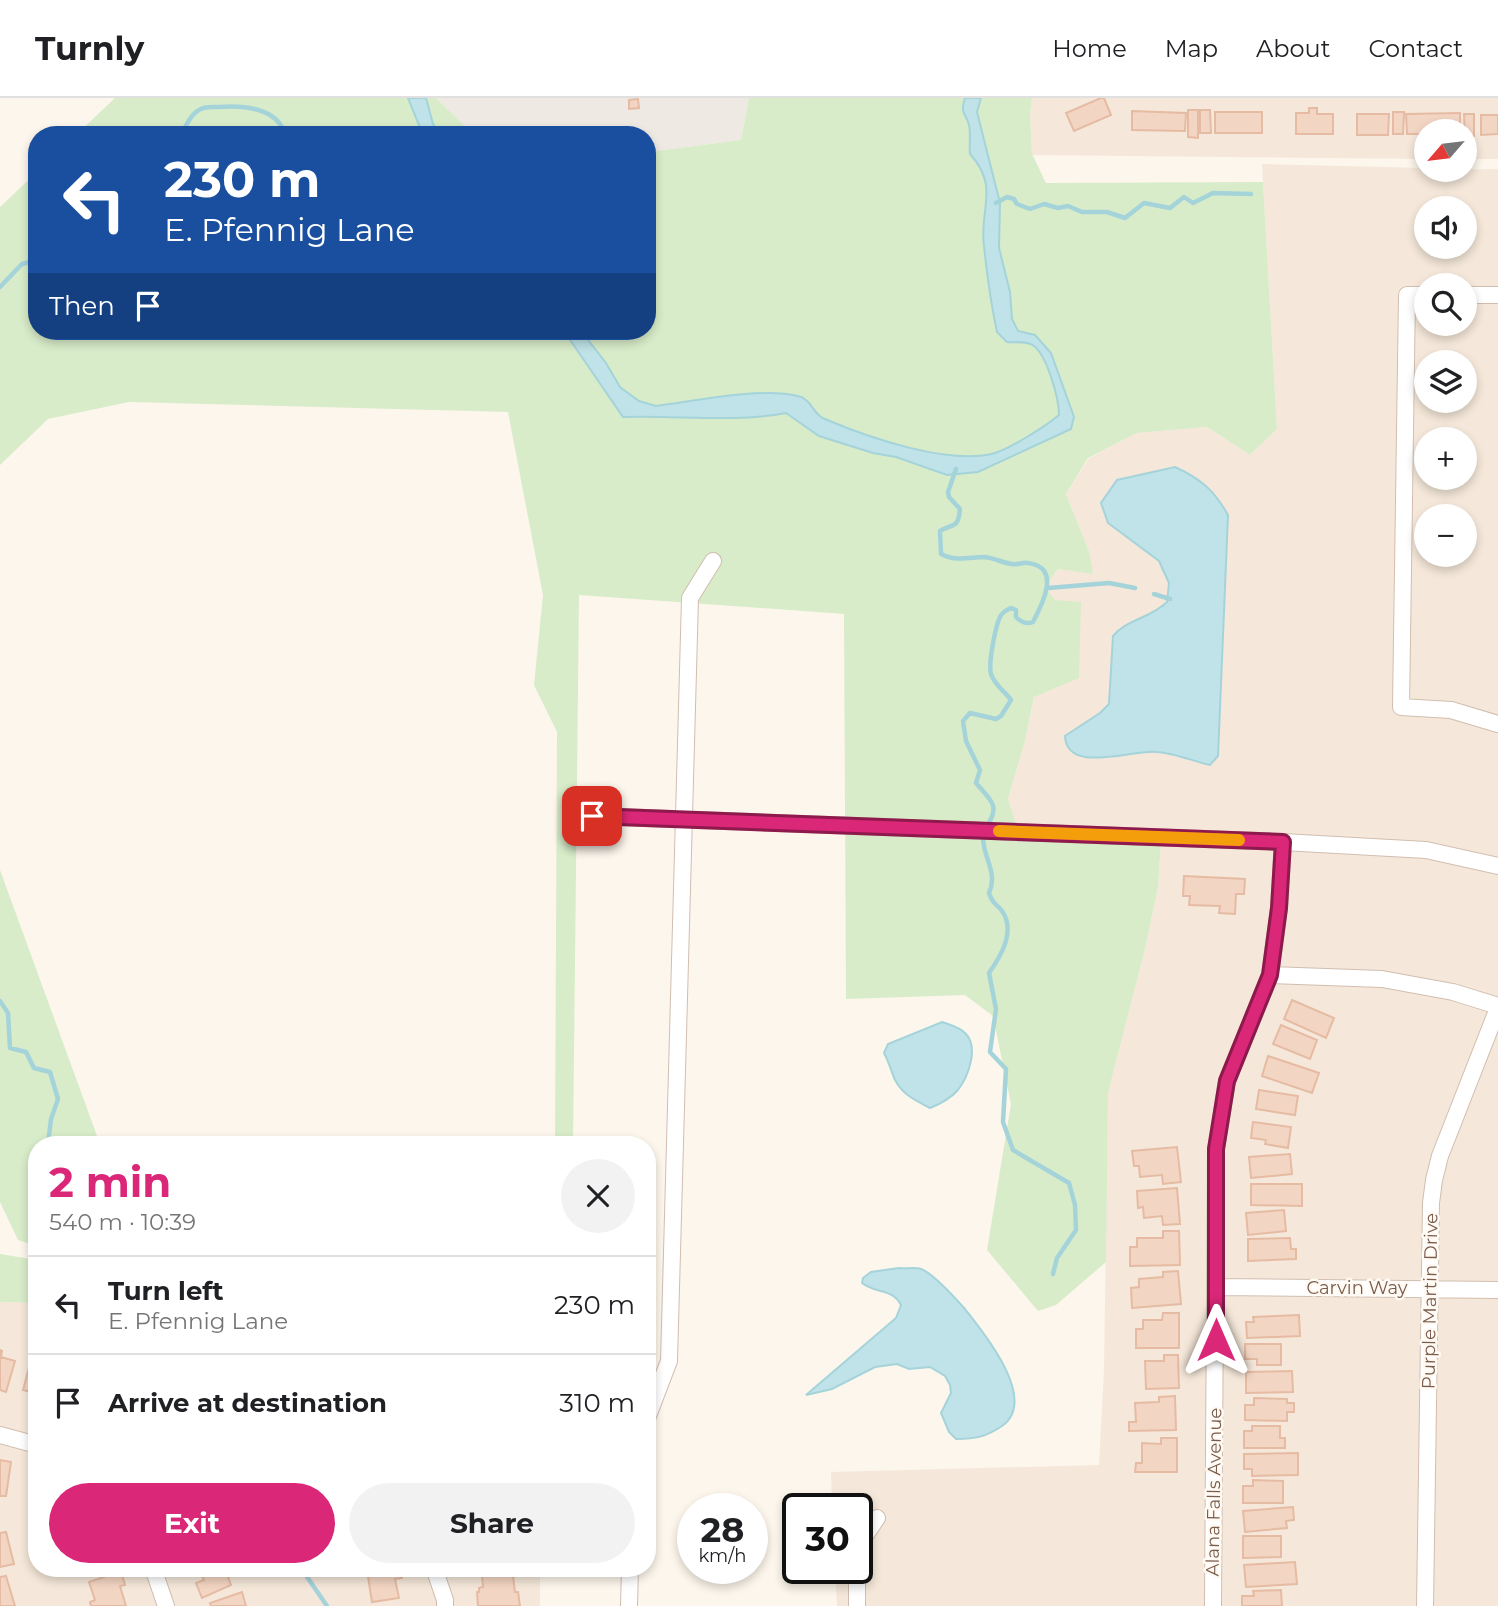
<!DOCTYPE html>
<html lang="en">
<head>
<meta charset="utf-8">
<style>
  body { margin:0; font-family:Montserrat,sans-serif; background:#f2f2f2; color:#202124; height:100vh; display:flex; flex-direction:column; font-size:26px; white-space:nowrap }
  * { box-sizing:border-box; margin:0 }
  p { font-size:23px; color:#757577 }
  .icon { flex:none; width:38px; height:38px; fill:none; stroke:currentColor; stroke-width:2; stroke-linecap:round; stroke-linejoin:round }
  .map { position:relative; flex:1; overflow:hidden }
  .panel { position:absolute; left:28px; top:1038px; width:628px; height:441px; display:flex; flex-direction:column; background:#fff; border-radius:28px; box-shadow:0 4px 10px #0003 }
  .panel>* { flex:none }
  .guide { position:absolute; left:28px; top:28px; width:628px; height:214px; border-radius:28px; box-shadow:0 4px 10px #0003; background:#1a4fa0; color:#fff; overflow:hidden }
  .needle { width:46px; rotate:242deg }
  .fabs { position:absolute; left:1414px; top:21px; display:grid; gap:14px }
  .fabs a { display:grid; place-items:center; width:63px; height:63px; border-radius:50%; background:#fff; box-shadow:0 4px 10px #0003; font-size:35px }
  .speed { position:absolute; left:677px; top:1395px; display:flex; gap:14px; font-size:35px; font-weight:700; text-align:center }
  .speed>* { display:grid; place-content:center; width:91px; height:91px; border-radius:50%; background:#fff; box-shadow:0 4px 10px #0003; line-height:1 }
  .speed small { font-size:18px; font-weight:400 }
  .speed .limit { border:4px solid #111; border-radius:10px; background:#fff; color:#111 }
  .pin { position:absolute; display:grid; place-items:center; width:60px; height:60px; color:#fff; margin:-30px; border-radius:14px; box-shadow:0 4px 10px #0006 }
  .me { position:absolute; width:77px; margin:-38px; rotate:0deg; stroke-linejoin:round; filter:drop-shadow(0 0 5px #0008) }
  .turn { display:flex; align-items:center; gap:24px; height:147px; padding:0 21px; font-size:32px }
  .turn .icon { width:91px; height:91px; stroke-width:2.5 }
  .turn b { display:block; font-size:49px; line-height:60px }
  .then { display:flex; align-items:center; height:66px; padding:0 21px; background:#0003; gap:14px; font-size:26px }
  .round { display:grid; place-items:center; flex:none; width:74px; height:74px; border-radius:37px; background:#f2f2f2 }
  .summary { display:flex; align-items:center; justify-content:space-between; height:119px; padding:0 21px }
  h1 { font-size:42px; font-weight:700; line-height:52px; color:#db2777 }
  .button { display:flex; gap:14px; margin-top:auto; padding:14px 21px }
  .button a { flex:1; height:80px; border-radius:42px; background:#db2777; color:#fff; font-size:28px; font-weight:700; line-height:80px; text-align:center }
  .button a+a { background:#f2f2f2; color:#202124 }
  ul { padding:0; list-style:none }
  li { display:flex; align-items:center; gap:21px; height:98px; padding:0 21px; border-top:2px solid #e0e0e0 }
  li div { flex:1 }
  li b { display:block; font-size:26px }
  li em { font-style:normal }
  header { display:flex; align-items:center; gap:42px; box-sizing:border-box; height:98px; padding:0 35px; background:#fff; border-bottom:2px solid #e0e0e0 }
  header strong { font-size:33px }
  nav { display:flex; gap:38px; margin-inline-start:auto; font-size:24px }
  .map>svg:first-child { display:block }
</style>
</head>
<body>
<header>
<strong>Turnly</strong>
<nav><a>Home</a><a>Map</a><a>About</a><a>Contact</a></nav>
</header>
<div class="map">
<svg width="1498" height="1508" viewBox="0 0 1498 1508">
  <rect width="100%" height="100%" fill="#fdf6ec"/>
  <path fill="#f5e8da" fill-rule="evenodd" d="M1032 0H1498V61H1465V33H1426V61L1032 57 1030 17Z
    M1262 66 1426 70V72L1498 71V1508H837L835 1470H858V1410H832L831 1374 1099 1367 1104 1272 1108 995 1146 847 1158 789 1161 745 1016 729 1008 701 1025 643 1055 502 1045 489 1058 471 1092 475 1089 453 1066 396 1089 360 1137 335 1207 329 1250 357 1277 331ZM1426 110H1465V149H1426ZM1426 187H1465V226H1426ZM1426 264H1465V303H1426ZM1426 341H1465V380H1426ZM1426 418H1465V457H1426Z
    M0 1204 37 1205V1470H540V1508H0Z"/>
  <path fill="#efe9e4" d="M436 0H749L741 42 648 54V37H474Z"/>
  <path fill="#d8ecc9" d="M115 0H436L474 37H76Z
    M749 0H1032L1030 17 1032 56 1046 85 1263 84 1277 331 1250 357 1207 329 1137 335 1088 360 1066 396 1089 453 1093 476 1058 471 1045 489 1055 502 1081 504 1079 580 1034 599 1025 643 1008 701 1017 729 1161 744 1158 789 1146 847 1108 995 1106 1164 1056 1207 1038 1213 987 1152 1011 1006 993 918 965 897 846 901 844 516 579 497 573 1046H555L557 634 534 587 543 497 508 314 129 304 48 321 0 367V109L37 74V233H648V54L741 42Z
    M0 772 100 1046H37V1148L18 1142 0 1104Z
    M0 1156 37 1162V1205L0 1204Z"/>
  <path fill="#bfe3e8" stroke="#a5d3da" stroke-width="2" d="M408 0H426L433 26 441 37H423Z
    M965 0H981L977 14 1000 105 999 150 1010 194 1012 221 1018 233 1035 237 1051 255 1074 319 1071 331 978 374 947 377 896 359 873 355 819 338 786 315C733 325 677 317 623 319L564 233H581L606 265 620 289 639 303 656 308C696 303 761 289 798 298 812 301 813 317 825 321 867 339 950 368 995 355 1011 350 1046 328 1059 317 1059 300 1047 258 1034 248 1027 242 1015 245 1007 244L997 234C991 206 987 177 984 148 979 111 1000 89 970 56 969 49 971 33 969 27 965 13 960 17 965 0Z
    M1175 369C1201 381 1214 392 1228 417L1218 658 1210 667C1193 663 1174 655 1157 654 1132 651 1067 677 1065 638L1100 615 1109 606 1113 538C1127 521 1151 520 1167 504L1169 485 1159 463 1108 425 1101 405 1117 382Z
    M942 924C950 927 960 929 966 936 979 950 968 979 958 992 950 1001 940 1006 930 1010 915 1002 903 997 895 982 891 973 889 964 884 955L888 946Z
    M899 1170C905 1171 915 1169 921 1171 933 1175 957 1202 965 1211 984 1235 1039 1302 1002 1328 986 1339 975 1341 956 1341L949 1334 941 1315 951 1295 950 1287 945 1278 930 1269 909 1271 897 1266 875 1269 832 1291 806 1297 896 1220 901 1207C892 1190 876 1196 862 1185L863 1180 871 1174Z"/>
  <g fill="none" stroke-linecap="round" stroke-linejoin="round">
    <path stroke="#a5d3da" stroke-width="4.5" d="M181 37C186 28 191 15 201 11 206 8 212 9 218 9 241 7 278 9 285 37
      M996 105 1007 99 1014 101 1017 106 1030 111 1044 106 1058 110 1068 108 1082 114H1107L1125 120 1144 105 1170 110 1184 99 1193 105 1213 95 1251 96
      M0 189 22 166 37 162
      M956 371 948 394 949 399 960 411C958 431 954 425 940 433L941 456C956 464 970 459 985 459 994 460 1003 465 1012 466 1018 467 1023 464 1028 465 1062 469 1042 507 1033 524 1026 527 1021 524 1016 519V512L1011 510C1005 513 1001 515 999 521 995 532 988 566 991 576 995 588 1005 593 1011 602L1001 618 996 621 970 615 963 623 966 643 980 672 976 685C990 702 1001 707 987 728
      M1048 490 1109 485 1135 490
      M1154 496 1170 501
      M983 736C981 757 999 774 989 795 993 807 996 805 1002 813 1016 833 1001 858 989 875L996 911 990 954 1006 971 1003 1024 1013 1052 1069 1085 1075 1107 1076 1132 1057 1160 1053 1176
      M0 903 8 915 10 950 26 954 34 970 50 974 58 1001 51 1021 48 1046
      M37 1067 33 1076 37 1082
      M301 1470 327 1508"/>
  </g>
  <path fill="#f3d5c3" stroke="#e6bba3" stroke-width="2" d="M1101 0H1104L1111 17 1074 33 1066 15Z
    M638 1 639 10 629 11V2Z
    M1309 10H1317V16H1333V36H1296V15H1309Z
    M1188 12H1198V40L1188 39Z
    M1200 12H1210L1211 35H1200Z
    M1132 13 1186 15 1185 33 1132 32Z
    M1215 14H1262V35H1215Z
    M1393 14H1404L1403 36H1393Z
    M1460 15V33H1426V36H1407L1406 16Z
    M1357 16H1389L1388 37H1357Z
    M1464 16H1474V38H1465Z
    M1481 17H1498V36L1481 37Z
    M1184 778 1245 781 1244 796H1236L1235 816 1219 815 1220 808 1189 807 1190 798H1183Z
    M1292 902 1334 920 1326 940 1284 921Z
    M1281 927 1317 942 1310 961 1273 946Z
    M1268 958 1319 975 1312 995 1262 978Z
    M1259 992 1298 998 1295 1017 1256 1011Z
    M1253 1024 1291 1029 1288 1050 1265 1046 1266 1042 1251 1040Z
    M1177 1049 1181 1084 1163 1086 1162 1077 1140 1079 1139 1068H1134L1132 1053Z
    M1290 1056 1292 1076 1251 1080 1249 1059Z
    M1251 1086H1302V1108L1251 1107Z
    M1177 1090 1180 1126 1163 1127 1162 1118 1144 1120 1143 1109 1138 1110 1137 1093Z
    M1284 1112 1286 1133 1248 1137 1246 1115Z
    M1163 1133H1179L1180 1167 1130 1168V1149H1137V1140H1163Z
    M1290 1140 1291 1151H1296V1161L1248 1163V1141Z
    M1178 1173 1181 1206 1132 1210 1131 1190 1139 1189V1181L1163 1179V1174Z
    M1163 1215H1179V1250H1136V1231H1143V1222H1162Z
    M1299 1217 1300 1238 1247 1240 1246 1224H1254L1253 1219Z
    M1245 1246H1281V1267H1257V1261H1245Z
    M0 1252 2 1253 1 1259 15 1263 6 1294 0 1292Z
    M1164 1257H1178L1179 1290 1146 1291 1145 1263H1164Z
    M30 1266 37 1267V1303L32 1302 34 1295 23 1292Z
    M1292 1273 1293 1294 1246 1295V1274Z
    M1175 1298 1176 1332 1129 1333V1324H1136L1135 1305 1159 1304V1299Z
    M1254 1300 1287 1301V1305H1294V1314H1287V1323L1245 1322V1307H1254Z
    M1252 1328H1280V1340H1285V1350H1244V1333H1252Z
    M1161 1340H1177V1374H1135L1136 1365H1142V1345L1161 1346Z
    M1298 1355V1377L1252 1378V1371H1244V1356Z
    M0 1362 11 1364 6 1398H0Z
    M1253 1382 1283 1383V1405H1243V1388H1253Z
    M1293 1409 1294 1422 1286 1423 1287 1430 1245 1434 1243 1413Z
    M6 1434 14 1466 0 1469V1435Z
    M1243 1438H1281V1459L1243 1460Z
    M1295 1464 1297 1486 1246 1489 1244 1467Z
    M198 1470H234L236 1476 228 1479 231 1487 202 1500 196 1485 204 1482Z
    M378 1470H400L402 1480 395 1481 399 1500 372 1504 367 1472Z
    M512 1470 515 1494H518L520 1508H478L477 1494H479V1490L483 1489 482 1477 487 1473Z
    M121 1473 125 1487 120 1488 126 1508H91L90 1504 95 1502 89 1484Z
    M6 1478 15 1508H0V1479Z
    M1281 1492 1282 1508H1242V1498H1254L1253 1493Z
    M242 1494 246 1508H211L210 1505Z"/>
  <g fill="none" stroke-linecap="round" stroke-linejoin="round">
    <defs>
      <path id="minor" d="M1426 197H1407L1401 609 1451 612 1498 626
        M1465 197H1498
        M592 718 1283 744 1426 752 1498 768
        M1270 877 1382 881 1453 894 1498 908
        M1216 1189 1498 1192
        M648 1318 669 1263 690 500 713 463
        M0 1337 37 1347
        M858 1448 877 1420
        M153 1470 166 1508
        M434 1470 445 1502V1508
        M629 1508 630 1470
        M857 1508V1470
        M1213 1508 1216 1051 1227 983 1270 877 1279 810 1283 744
        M1425 1508 1431 1105 1434 1082 1440 1058 1498 910"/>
    </defs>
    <use href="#minor" stroke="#d1beb0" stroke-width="18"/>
    <use href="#minor" stroke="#fff" stroke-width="16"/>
  </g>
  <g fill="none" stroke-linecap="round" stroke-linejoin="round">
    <defs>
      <path id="route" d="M592 718 1283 744 1279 810 1270 877 1227 983 1216 1051V1242"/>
    </defs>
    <use href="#route" stroke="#8e194d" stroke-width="18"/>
    <use href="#route" stroke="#db2777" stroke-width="12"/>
    <path stroke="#f59e0b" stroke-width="12" d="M999 733 1239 742"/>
  </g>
  <g text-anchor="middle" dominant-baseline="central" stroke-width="5" stroke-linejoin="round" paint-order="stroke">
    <g font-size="18" fill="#7a5c4d" stroke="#fffaf3">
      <text x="1357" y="1190">Carvin Way</text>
      <text transform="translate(1430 1203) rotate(-89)">Purple Martin Drive</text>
      <text transform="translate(1214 1394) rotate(-89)">Alana Falls Avenue</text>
    </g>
  </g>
</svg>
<div class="fabs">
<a><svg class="needle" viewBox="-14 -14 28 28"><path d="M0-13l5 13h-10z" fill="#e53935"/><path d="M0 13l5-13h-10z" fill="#757577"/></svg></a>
<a><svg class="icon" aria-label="sound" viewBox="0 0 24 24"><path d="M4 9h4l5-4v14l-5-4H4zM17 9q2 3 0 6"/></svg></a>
<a><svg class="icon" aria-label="search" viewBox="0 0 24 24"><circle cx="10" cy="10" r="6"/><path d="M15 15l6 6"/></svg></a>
<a><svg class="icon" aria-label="layers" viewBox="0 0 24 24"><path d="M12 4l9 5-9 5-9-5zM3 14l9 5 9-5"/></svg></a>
<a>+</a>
<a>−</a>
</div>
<div class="speed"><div>28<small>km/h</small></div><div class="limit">30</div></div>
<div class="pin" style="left:592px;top:718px;background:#d93025"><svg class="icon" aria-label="arrive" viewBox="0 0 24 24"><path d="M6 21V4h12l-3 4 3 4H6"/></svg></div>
<svg class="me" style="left:1216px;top:1242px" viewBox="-20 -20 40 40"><path d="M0-17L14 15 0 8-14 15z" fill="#db2777" stroke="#fff" stroke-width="4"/></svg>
<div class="guide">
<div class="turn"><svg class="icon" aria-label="left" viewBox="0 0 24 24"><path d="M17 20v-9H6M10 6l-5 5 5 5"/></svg><div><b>230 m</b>E. Pfennig Lane</div></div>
<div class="then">Then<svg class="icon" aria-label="arrive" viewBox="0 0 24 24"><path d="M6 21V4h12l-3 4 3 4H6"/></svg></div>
</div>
<section class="panel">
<div class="summary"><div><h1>2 min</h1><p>540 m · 10:39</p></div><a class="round"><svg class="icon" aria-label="close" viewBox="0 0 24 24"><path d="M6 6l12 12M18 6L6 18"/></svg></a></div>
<ul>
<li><svg class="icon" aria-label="left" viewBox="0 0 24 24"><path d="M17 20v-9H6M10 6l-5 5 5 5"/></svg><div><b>Turn left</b><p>E. Pfennig Lane</p></div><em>230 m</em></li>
<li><svg class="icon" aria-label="arrive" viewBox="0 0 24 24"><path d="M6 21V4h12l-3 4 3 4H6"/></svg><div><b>Arrive at destination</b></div><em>310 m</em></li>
</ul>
<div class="button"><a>Exit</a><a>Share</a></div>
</section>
</div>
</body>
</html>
